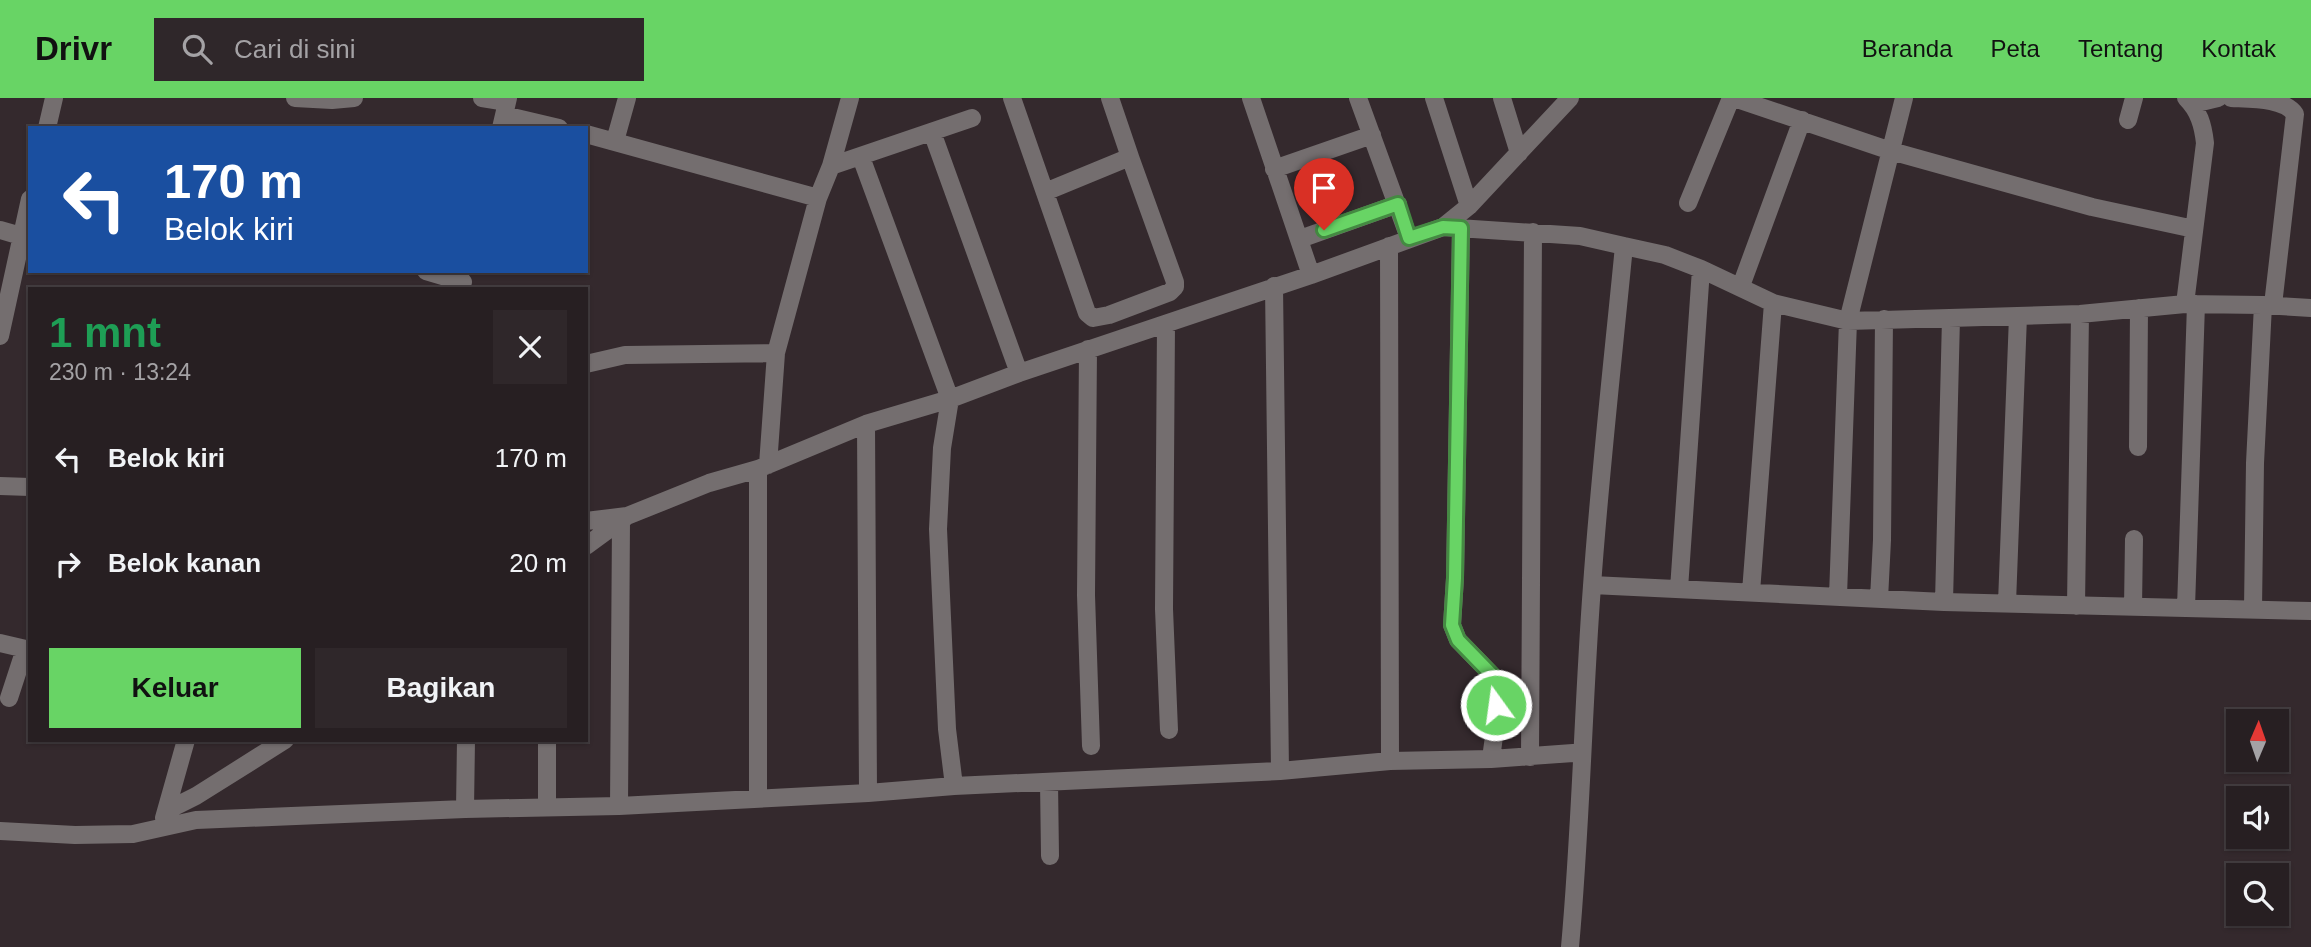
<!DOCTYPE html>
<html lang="id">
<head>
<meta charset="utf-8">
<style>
  body { margin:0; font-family:Helvetica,sans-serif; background:#2f272a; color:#f1f3f6; height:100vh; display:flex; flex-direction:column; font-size:26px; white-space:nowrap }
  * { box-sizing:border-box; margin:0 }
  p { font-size:23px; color:#a4a2a5 }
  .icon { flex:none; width:38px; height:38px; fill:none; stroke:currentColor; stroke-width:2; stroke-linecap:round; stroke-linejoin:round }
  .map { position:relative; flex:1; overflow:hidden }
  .panel { position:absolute; left:28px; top:189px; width:560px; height:455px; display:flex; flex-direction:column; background:#271f22; border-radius:0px; box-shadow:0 2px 5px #0004,0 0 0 2px #433d40 }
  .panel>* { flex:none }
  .top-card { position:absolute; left:28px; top:28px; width:560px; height:147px; border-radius:0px; box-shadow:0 2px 5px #0004,0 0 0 2px #433d40; background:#1a4fa0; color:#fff; overflow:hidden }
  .needle { width:46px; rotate:2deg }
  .controls { position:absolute; left:2226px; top:611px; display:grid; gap:14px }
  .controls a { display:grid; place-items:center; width:63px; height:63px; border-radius:0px; background:#271f22; box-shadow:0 2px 5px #0004,0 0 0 2px #433d40; font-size:35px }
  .pin { position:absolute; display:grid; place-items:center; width:60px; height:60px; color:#fff; margin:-72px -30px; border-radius:50% 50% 50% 0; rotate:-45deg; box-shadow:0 0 7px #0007 }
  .pin .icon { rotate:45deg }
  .me { position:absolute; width:77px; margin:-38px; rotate:346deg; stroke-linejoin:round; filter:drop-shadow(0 0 5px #0008) }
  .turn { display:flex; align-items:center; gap:24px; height:147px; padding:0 21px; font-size:32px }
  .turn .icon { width:91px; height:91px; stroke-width:2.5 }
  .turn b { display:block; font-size:49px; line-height:60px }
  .round { display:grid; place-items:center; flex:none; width:74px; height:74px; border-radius:0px; background:#2f272a }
  .overview { display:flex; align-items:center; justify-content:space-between; height:119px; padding:0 21px }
  h1 { font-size:42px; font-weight:800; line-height:52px; color:#1e9e55 }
  .primary-button { display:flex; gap:14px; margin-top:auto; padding:14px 21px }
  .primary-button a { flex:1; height:80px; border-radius:0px; background:#68d465; color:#111; font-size:28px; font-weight:800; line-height:80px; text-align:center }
  .primary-button a+a { background:#2f272a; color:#f1f3f6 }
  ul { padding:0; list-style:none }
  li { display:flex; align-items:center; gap:21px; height:105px; padding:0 21px }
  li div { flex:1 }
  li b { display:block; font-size:26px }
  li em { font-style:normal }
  header { display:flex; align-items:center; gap:42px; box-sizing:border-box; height:98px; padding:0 35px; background:#68d465; color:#111 }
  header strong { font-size:33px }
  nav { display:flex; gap:38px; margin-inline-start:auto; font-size:24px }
  .search { width:490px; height:63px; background:#2f272a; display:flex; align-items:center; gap:18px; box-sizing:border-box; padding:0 24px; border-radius:0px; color:#a4a2a5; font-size:26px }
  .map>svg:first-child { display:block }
</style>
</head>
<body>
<header>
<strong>Drivr</strong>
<div class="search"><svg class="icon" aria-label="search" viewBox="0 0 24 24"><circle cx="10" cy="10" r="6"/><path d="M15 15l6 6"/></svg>Cari di sini</div>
<nav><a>Beranda</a><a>Peta</a><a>Tentang</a><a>Kontak</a></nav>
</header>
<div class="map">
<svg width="2311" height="849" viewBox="0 0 2311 849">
  <rect width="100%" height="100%" fill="#34292d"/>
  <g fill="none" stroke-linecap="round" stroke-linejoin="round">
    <path stroke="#746e6f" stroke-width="18" d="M295 0 332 2 354 0
      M482 0 507 4
      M1012 0 1087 215 1093 220 1109 217 1170 194 1175 189V184L1130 59
      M1251 0 1311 177
      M1358 0 1409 140
      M1434 0 1469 108
      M1502 0 1519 55
      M1734 0 1891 53 2092 109 2194 131
      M2231 0C2252 1 2284 0 2295 16L2273 207
      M2193 6 2218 0
      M504 17 559 30
      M2128 22 2134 0
      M47 30 54 0
      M501 30 508 0
      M932 34 1019 275
      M586 36 818 100
      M615 43 627 0
      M861 59 950 301 942 350 938 431 947 631 954 688
      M831 68 972 20
      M1274 71 1372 37
      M1045 94 1130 59 1110 0
      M1688 105 1731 0
      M1443 129 1469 108 1570 0
      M1461 130 1455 480 1452 527 1458 542 1493 578C1501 604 1494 635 1491 661
      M0 132 21 138
      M1300 141 1398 106
      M1389 148 1390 663
      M1624 148 1665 157 1701 171 1773 205 1848 223 2080 216 2185 206 2263 207 2311 210
      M426 173 463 184
      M1274 188 1280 673
      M1741 188 1802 22
      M2185 206 2205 45C2203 27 2199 13 2186 0
      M1166 226 1164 511 1169 632
      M0 238 30 101
      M1088 251 1086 497 1091 648
      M586 266 625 257 776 255
      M866 326 868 695
      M2138 349 2139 210
      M768 367 776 255 818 100 831 68 850 0
      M0 388 30 389
      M586 423 627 418 709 385 758 371 866 326 950 301 1019 275 1311 177 1443 129 1580 138 1624 148C1613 261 1600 374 1592 488 1583 608 1581 729 1570 849
      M586 448 627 418
      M1592 487 1944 504 2311 513
      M1679 491 1701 171
      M1751 494 1773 205
      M1838 498 1848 223 1904 0
      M1879 501 1882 442 1884 221
      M1944 504 1951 220
      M2007 505 2018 218
      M2076 508 2080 216
      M2133 509 2134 441
      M2186 510 2196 206
      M2253 511 2255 365 2263 207
      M0 545 30 552
      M9 600 25 551
      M1530 659 1533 134
      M1049 684 1050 758
      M758 700V371
      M547 708V642
      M619 708 621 424
      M465 711 466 642
      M166 713 196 698 285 642
      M164 720 186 642
      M0 733 75 737 133 736 196 722 465 711 619 708 868 695 954 688 1280 673 1390 663 1491 661 1573 655 1582 657"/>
  </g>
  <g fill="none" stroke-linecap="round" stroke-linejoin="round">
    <defs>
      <path id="route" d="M1324 132 1398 106 1409 140 1443 129 1461 130 1455 480 1452 527 1458 542 1493 578 1496 607"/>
    </defs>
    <use href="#route" stroke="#448a42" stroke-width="18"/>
    <use href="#route" stroke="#68d465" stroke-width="12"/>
  </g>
</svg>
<div class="controls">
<a><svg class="needle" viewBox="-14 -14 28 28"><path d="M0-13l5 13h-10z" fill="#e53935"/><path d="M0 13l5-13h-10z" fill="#a4a2a5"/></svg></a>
<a><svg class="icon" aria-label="sound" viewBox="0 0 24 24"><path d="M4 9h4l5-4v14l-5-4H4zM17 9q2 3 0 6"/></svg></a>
<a><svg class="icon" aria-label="search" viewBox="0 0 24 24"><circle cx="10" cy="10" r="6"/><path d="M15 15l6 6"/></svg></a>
</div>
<div class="pin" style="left:1324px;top:132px;background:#d93025"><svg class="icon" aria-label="arrive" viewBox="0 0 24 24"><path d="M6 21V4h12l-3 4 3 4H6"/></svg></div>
<svg class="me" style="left:1496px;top:607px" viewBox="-20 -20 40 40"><circle r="17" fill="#68d465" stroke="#fff" stroke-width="3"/><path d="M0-11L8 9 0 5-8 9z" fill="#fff"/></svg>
<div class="top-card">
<div class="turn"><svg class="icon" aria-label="left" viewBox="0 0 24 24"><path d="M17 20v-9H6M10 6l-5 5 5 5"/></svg><div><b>170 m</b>Belok kiri</div></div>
</div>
<section class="panel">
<div class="overview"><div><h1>1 mnt</h1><p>230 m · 13:24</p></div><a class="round"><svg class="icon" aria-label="close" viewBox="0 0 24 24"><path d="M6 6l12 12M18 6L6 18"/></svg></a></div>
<ul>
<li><svg class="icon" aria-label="left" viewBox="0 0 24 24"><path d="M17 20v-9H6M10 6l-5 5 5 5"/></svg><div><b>Belok kiri</b></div><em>170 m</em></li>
<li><svg class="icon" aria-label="right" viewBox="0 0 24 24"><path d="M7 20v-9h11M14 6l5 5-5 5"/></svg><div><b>Belok kanan</b></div><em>20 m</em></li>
</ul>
<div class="primary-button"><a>Keluar</a><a>Bagikan</a></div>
</section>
</div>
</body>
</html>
